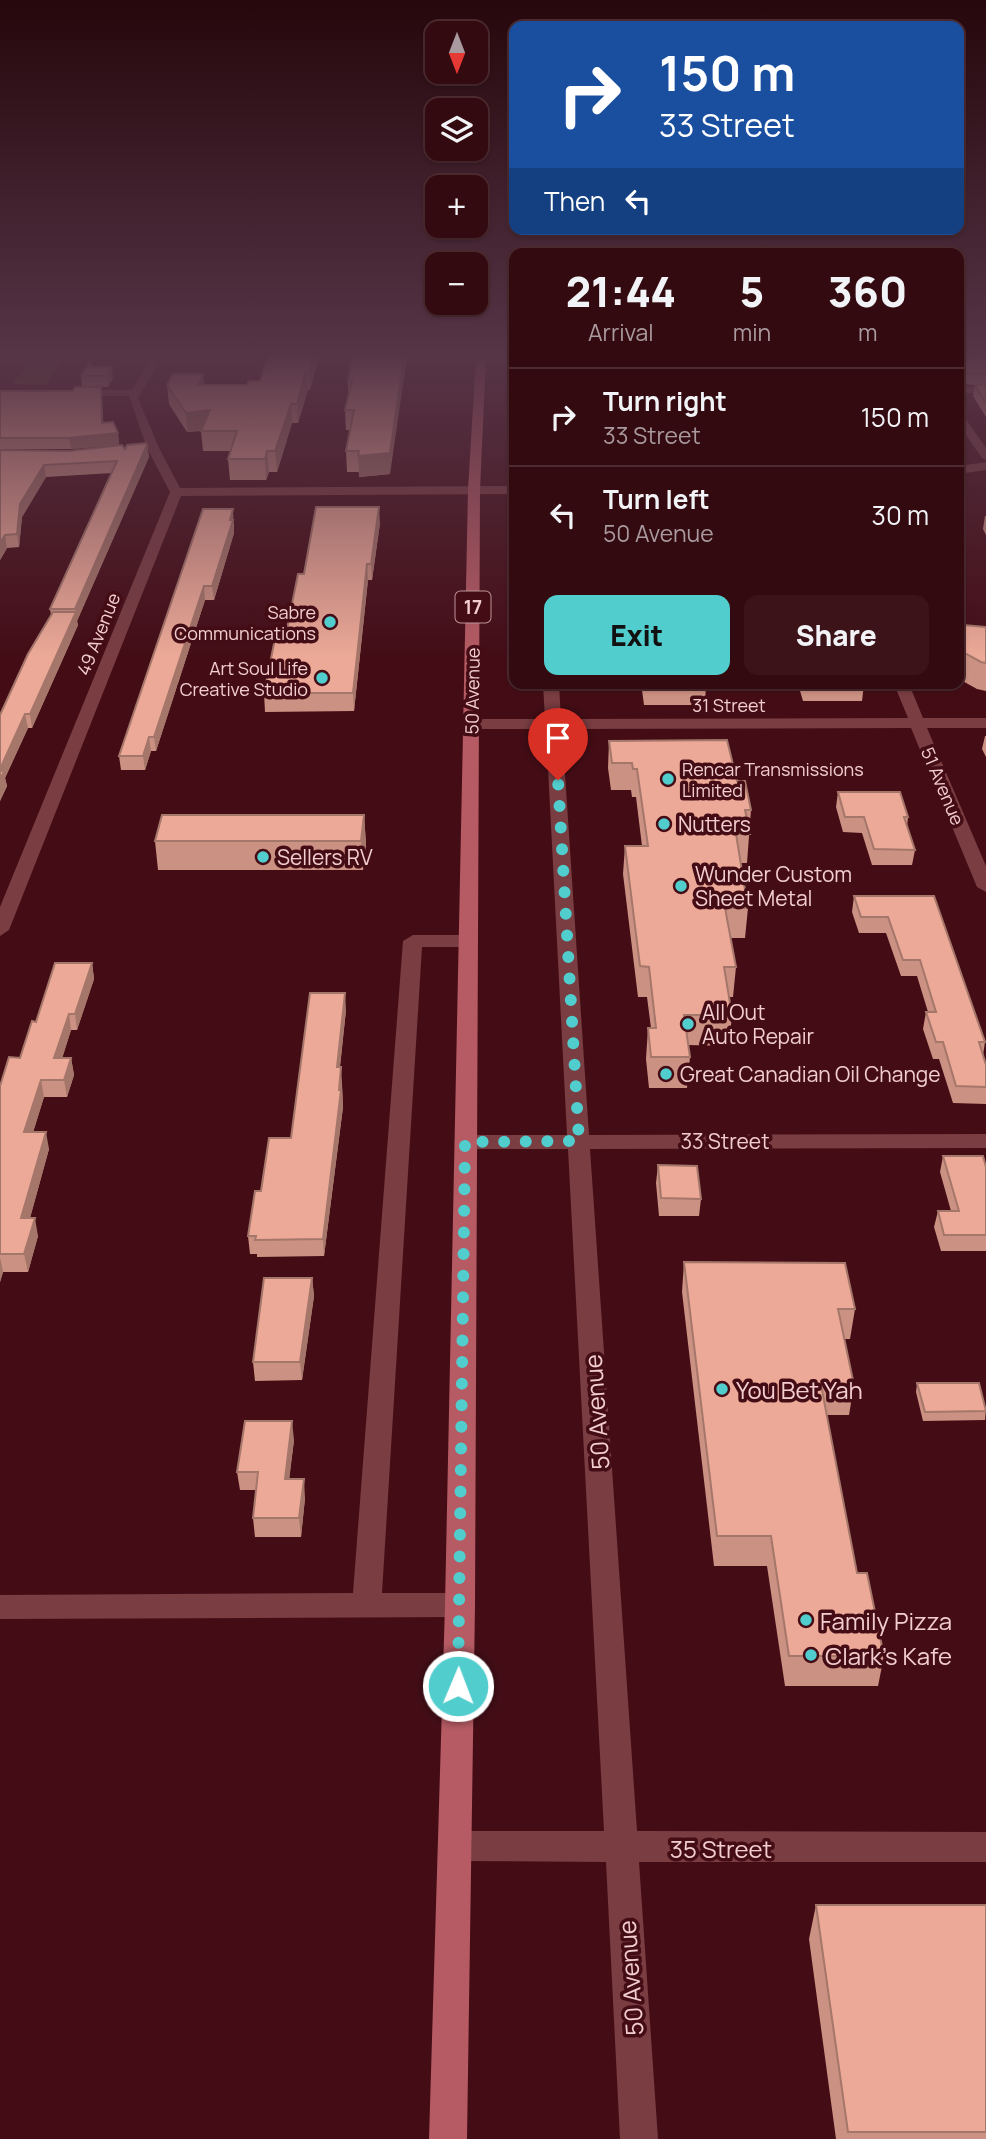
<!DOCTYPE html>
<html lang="en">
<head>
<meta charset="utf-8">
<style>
  body { margin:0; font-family:Manrope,sans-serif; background:#3b1319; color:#f1f3f6; height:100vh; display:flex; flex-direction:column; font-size:26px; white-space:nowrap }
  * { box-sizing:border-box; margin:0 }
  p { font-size:23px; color:#a99a9f }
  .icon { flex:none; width:38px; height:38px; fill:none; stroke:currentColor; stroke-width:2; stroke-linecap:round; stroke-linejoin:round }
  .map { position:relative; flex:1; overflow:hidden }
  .panel { position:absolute; left:509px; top:248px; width:455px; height:441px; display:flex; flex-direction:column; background:#330a10; border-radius:14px; box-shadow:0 2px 5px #0004,0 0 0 2px #4e2b30 }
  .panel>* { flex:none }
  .guide { position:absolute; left:509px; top:21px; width:455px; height:214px; border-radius:14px; box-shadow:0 2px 5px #0004,0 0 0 2px #4e2b30; background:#1a4fa0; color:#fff; overflow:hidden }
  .needle { width:46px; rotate:180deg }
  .controls { position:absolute; left:425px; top:21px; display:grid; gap:14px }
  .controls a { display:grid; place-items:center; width:63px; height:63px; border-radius:14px; background:#330a10; box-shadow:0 2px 5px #0004,0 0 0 2px #4e2b30; font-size:35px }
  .pin { position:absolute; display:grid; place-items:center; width:60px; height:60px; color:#fff; margin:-72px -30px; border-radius:50% 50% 50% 0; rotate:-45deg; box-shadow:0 0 7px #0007 }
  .pin .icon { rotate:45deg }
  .me { position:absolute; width:77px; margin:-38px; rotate:1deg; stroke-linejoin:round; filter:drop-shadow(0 0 5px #0008) }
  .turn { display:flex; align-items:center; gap:24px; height:147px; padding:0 35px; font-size:32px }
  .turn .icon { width:91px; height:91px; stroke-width:2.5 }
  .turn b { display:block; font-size:49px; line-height:60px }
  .then { display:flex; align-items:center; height:66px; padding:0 35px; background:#0003; gap:14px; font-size:26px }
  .eta { display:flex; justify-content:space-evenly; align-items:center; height:119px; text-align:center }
  .eta b { font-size:42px; font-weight:800; line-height:49px }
  .primary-button { display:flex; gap:14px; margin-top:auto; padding:14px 35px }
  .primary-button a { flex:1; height:80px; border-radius:14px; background:#52cdce; color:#111; font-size:28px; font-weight:800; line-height:80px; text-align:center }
  .primary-button a+a { background:#3b1319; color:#f1f3f6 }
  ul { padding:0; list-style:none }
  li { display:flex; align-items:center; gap:21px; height:98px; padding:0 35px; border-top:2px solid #4e2b30 }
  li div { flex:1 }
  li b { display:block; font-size:26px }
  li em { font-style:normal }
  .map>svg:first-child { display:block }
</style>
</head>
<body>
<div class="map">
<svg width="986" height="2139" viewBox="0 0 986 2139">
  <rect width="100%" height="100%" fill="#440d16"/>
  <path fill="#5b4012" d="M7 357H63L46 385 13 384 26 366 6 359Z"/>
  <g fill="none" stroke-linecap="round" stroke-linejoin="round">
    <path fill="#793d42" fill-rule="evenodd" d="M152 357H162L138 398 159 448 180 488 514 486V494L181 496 9 930 0 936V907L170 492 147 448 129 396H76L71 393 76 390H132Z
      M959 387H986V393H959Z
      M959 414 963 415 986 448V460L982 458 959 425Z
      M986 462V470L959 474V466Z
      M543 684H559L561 719 908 718 894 684H909L923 718H986V728H927L986 866V892L977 887 911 728 562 729 589 1135 986 1134V1148L590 1149 637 1831 986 1832V1862H639L658 2139H620L606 1862 455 1861 443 1857 439 1846 443 1835 455 1831H604L568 1149H465L454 1142 465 1135H567L546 729H472L464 724 472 719H545Z
      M413 935H468L478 941 468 947H422L382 1593H460L470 1596 475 1605 470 1614 460 1617 0 1619V1595L353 1593 403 941Z"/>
    <path fill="#b65b63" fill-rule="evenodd" d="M476 357H486L480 490 475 1605 467 2139H429L445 1605 468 490Z"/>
  </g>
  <path fill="#cb9182" d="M268 357H319L310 390H308L298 423H292L277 472H269L266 480H230L228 459 231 451H203L201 431 187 432 169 404 167 385H247L260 381Z
    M352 357 390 474 359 477V472H347L346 451 350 430H346L345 410 348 398V381Z
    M959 357H986V417L973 396 975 385 965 384 959 376Z
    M93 367 113 378 108 387H82L81 376Z
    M0 391 102 399 103 423 118 433 119 445 71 449H0Z
    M147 445 149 457 77 621 78 625 32 728H28L5 778 7 786 0 801V715L51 615 50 609 112 473 46 477 22 517 19 547 7 548 0 560V450L69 451 125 449Z
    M985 516H986V535L983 529Z
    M234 522V533L214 600H205L156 751H151L145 770H121L119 756Z
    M380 523 372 580H368L354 711 265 712 264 693 286 634Z
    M986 627V691L977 689 959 679V628Z
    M630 684H706L705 705H644L642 690H630Z
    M798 684H864L862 701H803Z
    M985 736H986V757L982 749Z
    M609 741 737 781 751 810 747 863H741L748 908 745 938H730L736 967 733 997H729L732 1015 729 1046 688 1045 690 1057 687 1088H649L646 1059 648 1028H651L647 997H638L623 874 625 846H642L636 797H632L631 790H611L608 768Z
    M838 792 908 817 907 827 915 850 912 865H872L862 833 843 832 836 807Z
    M364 815 366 844 363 870H158L155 841Z
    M854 896H934L985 1042 983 1055 986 1065V1104L953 1103 939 1059H933L923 1029 926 1012H928L917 976H901L886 933H859L852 912Z
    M92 963 94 979 77 1030H71L62 1058H71L74 1075 67 1097H44L33 1132 49 1149 30 1218 38 1236 28 1272H3L0 1282V1086L20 1058 36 1022Z
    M346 1010 340 1067 342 1084 343 1107 324 1256 257 1257V1254H250L248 1236 261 1191 291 1138Z
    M943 1156 986 1167V1251H941L934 1227 938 1211H951L940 1172Z
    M658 1165 701 1199 699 1216H659L656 1183Z
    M684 1262 855 1309 850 1339H844L854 1385 849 1415H826L857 1573 884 1656 878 1686H785L767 1566H714L682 1292Z
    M312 1278 314 1296 302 1380 255 1381 253 1362Z
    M917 1383 986 1409 985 1420 923 1421 916 1392Z
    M294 1440 289 1479 305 1498 301 1537H255L253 1518 256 1490H240L237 1472Z
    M816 1905H986V2139H836L809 1939Z"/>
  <path fill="#a5766a" d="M313 357H319L310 390 309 371Z
    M404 357H407L390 474 359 477 358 456Z
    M112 367 113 378 108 387 107 376Z
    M306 371 308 390 298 423 297 404Z
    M203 374 205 393 198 385Z
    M101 387 104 434 118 433 119 445 71 449 69 438 102 423Z
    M291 404 292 423 277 472 275 451Z
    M210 410 212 429 187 432 186 413Z
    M147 445 149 457 77 621 78 625 32 728 30 714 76 613 75 609Z
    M267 451 269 472 266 480 265 459Z
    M44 465 46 477 22 517 19 547 17 534 20 504Z
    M379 507 380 523 372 580 371 564Z
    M233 509 234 533 214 600 212 586Z
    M5 535 7 548 0 560V543Z
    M367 564 368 580 354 711 353 693Z
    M204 586 205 600 156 751 154 737Z
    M25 714 28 728 5 778 7 786 0 801V769Z
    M149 737 151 751 145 770 143 756Z
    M364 815 366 844 363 870 361 841Z
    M92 963 94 979 77 1030 75 1014Z
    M345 993 346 1010 338 1084 337 1067Z
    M69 1014 71 1030 57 1075 54 1058Z
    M71 1058 74 1075 67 1097 64 1080Z
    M341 1067 343 1107 324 1256 323 1239Z
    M41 1080 44 1097 28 1149 24 1132Z
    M46 1132 49 1149 25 1236 21 1218Z
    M35 1218 38 1236 28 1272 24 1254Z
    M0 1257 3 1272 0 1282Z
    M312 1278 314 1296 302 1380 300 1362Z
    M292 1421 294 1440 287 1498 285 1479Z
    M304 1479 305 1498 301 1537 299 1518Z"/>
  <path fill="#eca997" stroke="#a5766a" stroke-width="2" d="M268 357H313L309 371H306L297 404H291L275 451H267L265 459H228L237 431H201L210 410 186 413 167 385 173 374H203L198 385H247L249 381H260Z
    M352 357H404L390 453 358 456 359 451H346L354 410H345L352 381H348Z
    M959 357H986V374L967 373 959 363Z
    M90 361 93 367H112L107 376H81Z
    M986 384V403L975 385Z
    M75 387H101L102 423 113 422 118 433 69 438H0V391H73Z
    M146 443 147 445 75 609H50L117 461 44 465 20 504 17 534 5 535 0 543V450L69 451 122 445 125 449 127 445Z
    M316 507H379L371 564H367L353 693H264L276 634H286L298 574H304Z
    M203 509H233L230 520H233L212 586H204L154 737H149L143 756H119Z
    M53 612H76L30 714H25L0 769V715L28 654Z
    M963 625 986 627V663L981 662 959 650V628Z
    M727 740 737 781H745L751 810H745L750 834H736L748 908H725L736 967H724L732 1015H684L690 1057H651L648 1028H656L649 967 640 966 625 846H648L637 769H633L632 763H612L609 741Z
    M0 771H4L0 780Z
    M838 792H900L908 817H904L915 850 874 849 864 817H845Z
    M162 815H364L361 841H155Z
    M854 896H934L985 1042H979L986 1065V1087L956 1086 943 1042H936L926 1012H936L920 960H903L888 917H861Z
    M55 963H92L75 1014H69L54 1058H71L64 1080H41L24 1132H46L21 1218H35L24 1254H0V1086L9 1057 20 1058 32 1021 36 1022Z
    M310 993H345L337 1067H341L339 1090H341L323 1239 255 1240 256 1236H248L255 1191H261L269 1138H291Z
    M943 1156H983L986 1167V1235H944L938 1211H959Z
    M658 1165 697 1166 701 1199 661 1198Z
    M684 1262 845 1263 855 1309H838L854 1385H821L857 1573H867L884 1656H789L771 1536H717Z
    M264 1278H312L300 1362H253Z
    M917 1383H979L986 1411 925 1412Z
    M245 1421H292L285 1479H304L299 1518H253L258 1472H237Z
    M816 1905H986V2132H848Z"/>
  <linearGradient id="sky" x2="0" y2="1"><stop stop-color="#25070c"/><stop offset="0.54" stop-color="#563547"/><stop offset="1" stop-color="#563547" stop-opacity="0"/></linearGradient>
  <rect width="986" height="657" fill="url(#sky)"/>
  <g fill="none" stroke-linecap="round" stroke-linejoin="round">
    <path stroke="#52cdce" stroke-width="12" stroke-dasharray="0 21.6" d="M458 1686 465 1142 579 1141 558 780"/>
  </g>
  <g fill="#52cdce" stroke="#440d16" stroke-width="2.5">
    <circle cx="330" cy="622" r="7"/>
    <circle cx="322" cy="678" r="7"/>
    <circle cx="668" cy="779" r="7"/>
    <circle cx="664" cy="824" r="7"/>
    <circle cx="263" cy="857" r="7"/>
    <circle cx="681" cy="886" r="7"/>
    <circle cx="688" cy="1024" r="7"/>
    <circle cx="666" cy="1074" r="7"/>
    <circle cx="722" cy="1389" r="7"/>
    <circle cx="806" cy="1620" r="7"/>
    <circle cx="811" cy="1655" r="7"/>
  </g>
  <g text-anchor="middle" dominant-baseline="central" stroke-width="7" stroke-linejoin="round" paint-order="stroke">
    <g font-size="18" fill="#f3cecf" stroke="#440d16" text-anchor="end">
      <text x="316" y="612">Sabre<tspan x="316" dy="21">Communications</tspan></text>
      <text x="308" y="668">Art Soul Life<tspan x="308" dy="21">Creative Studio</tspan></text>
      <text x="682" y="769" text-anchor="start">Rencar Transmissions<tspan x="682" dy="21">Limited</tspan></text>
    </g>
    <g font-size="18" fill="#f3cecf" stroke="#440d16">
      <text transform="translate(98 634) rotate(-68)">49 Avenue</text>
      <text transform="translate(472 691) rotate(-89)">50 Avenue</text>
      <text x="729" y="705">31 Street</text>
      <text transform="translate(943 786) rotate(67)">51 Avenue</text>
    </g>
    <rect fill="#440d16" stroke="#be9498" stroke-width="2" x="455.5" y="591.5" width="35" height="31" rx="5"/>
    <g font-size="19" font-weight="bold" fill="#f3cecf">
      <text x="473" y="607">17</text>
    </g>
    <g font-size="21" fill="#f3cecf" stroke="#440d16" text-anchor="start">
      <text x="678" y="824">Nutters</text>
      <text x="277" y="857">Sellers RV</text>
      <text x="695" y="874">Wunder Custom<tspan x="695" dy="24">Sheet Metal</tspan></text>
      <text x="702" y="1012">All Out<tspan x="702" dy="24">Auto Repair</tspan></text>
      <text x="680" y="1074">Great Canadian Oil Change</text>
    </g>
    <g font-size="21" fill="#f3cecf" stroke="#440d16">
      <text x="725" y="1141">33 Street</text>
    </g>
    <g font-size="24" fill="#f3cecf" stroke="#440d16" text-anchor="start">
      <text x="736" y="1389">You Bet Yah</text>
      <text x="820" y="1620">Family Pizza</text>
      <text x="825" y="1655">Clark's Kafe</text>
    </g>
    <g font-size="24" fill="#f3cecf" stroke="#440d16">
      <text transform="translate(596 1412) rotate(-94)">50 Avenue</text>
      <text x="721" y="1848">35 Street</text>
      <text transform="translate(630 1978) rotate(-94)">50 Avenue</text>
    </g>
  </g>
</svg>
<div class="controls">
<a><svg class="needle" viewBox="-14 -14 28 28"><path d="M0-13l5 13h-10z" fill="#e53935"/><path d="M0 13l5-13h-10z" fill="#a99a9f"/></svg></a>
<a><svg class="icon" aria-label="layers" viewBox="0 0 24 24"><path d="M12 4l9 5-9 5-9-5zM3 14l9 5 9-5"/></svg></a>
<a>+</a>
<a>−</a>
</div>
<div class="pin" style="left:558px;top:780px;background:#d93025"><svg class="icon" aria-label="arrive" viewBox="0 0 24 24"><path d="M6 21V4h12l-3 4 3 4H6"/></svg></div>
<svg class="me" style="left:458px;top:1686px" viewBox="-20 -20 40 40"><circle r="17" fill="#52cdce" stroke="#fff" stroke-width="3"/><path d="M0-11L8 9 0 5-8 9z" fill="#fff"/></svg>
<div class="guide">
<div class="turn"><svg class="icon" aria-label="right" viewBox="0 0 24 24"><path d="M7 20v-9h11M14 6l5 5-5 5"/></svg><div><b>150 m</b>33 Street</div></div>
<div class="then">Then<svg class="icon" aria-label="left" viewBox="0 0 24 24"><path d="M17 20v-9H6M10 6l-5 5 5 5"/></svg></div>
</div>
<section class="panel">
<div class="eta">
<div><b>21:44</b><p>Arrival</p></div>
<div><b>5</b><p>min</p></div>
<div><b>360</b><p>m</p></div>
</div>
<ul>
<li><svg class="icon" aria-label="right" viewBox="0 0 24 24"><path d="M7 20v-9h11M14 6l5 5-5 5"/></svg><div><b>Turn right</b><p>33 Street</p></div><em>150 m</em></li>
<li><svg class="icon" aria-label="left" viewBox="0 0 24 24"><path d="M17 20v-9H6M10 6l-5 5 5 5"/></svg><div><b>Turn left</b><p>50 Avenue</p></div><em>30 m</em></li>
</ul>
<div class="primary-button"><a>Exit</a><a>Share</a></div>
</section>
</div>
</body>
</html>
